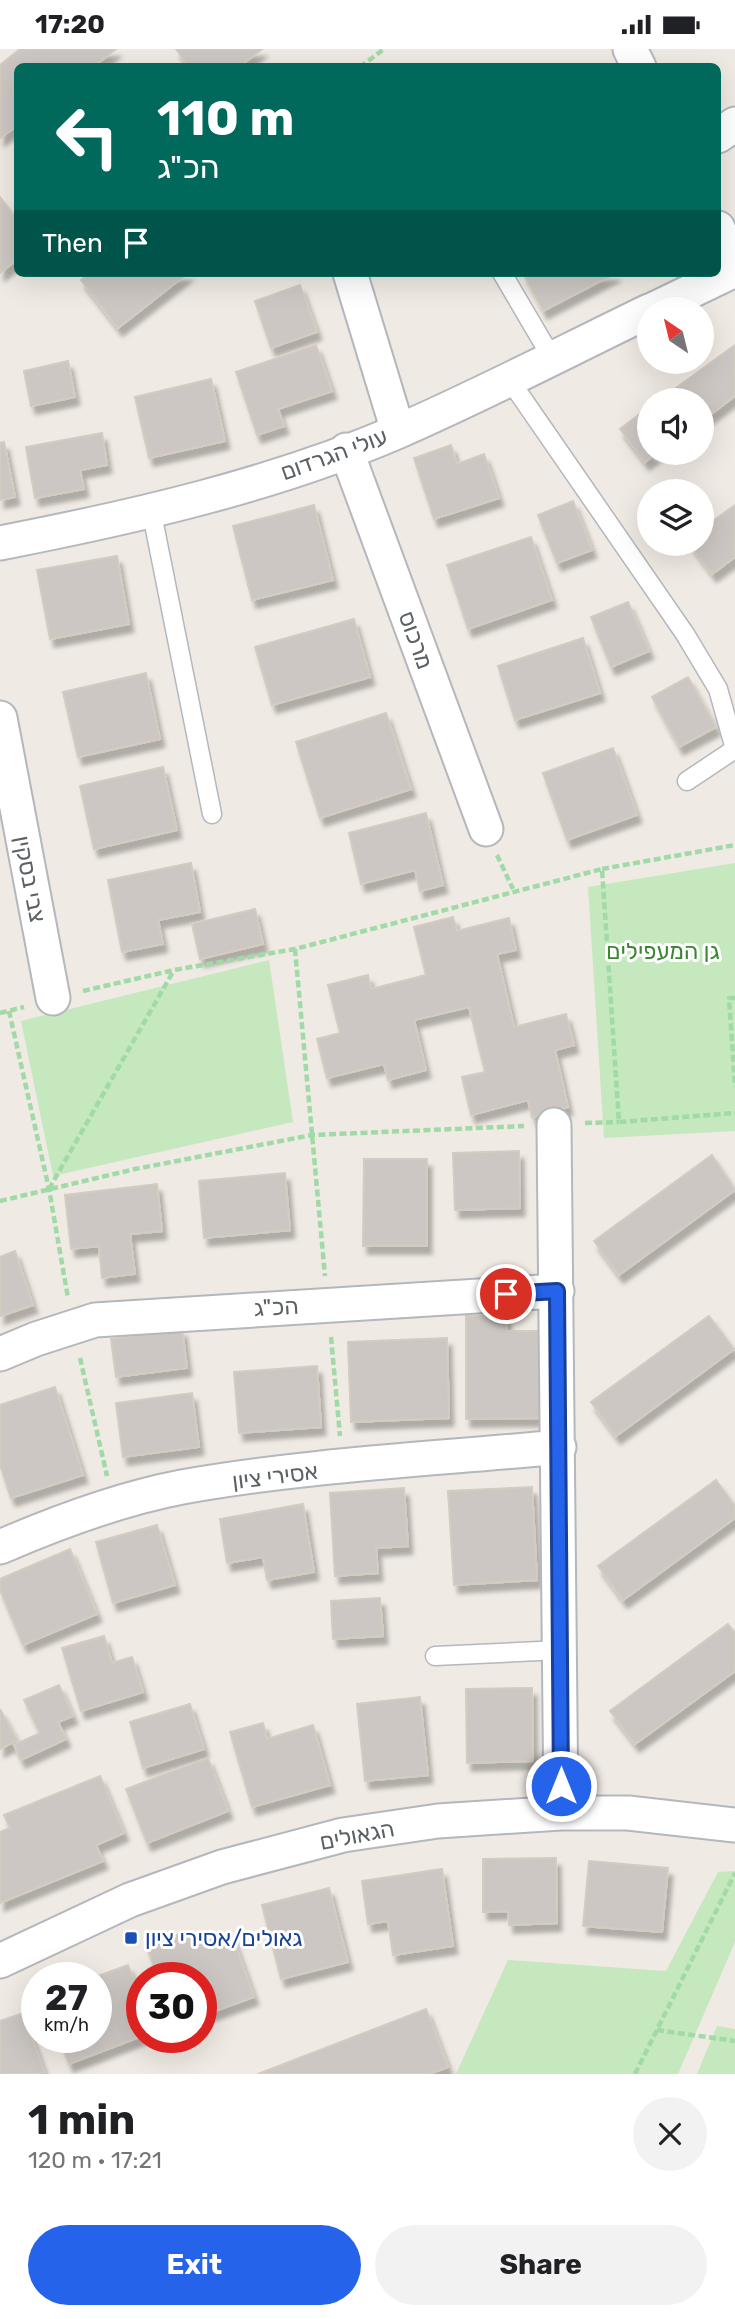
<!DOCTYPE html>
<html lang="en">
<head>
<meta charset="utf-8">
<style>
  body { margin:0; font-family:Rubik,"Noto Sans Hebrew",sans-serif; background:#f2f2f2; color:#202124; height:100vh; display:flex; flex-direction:column; font-size:26px; white-space:nowrap }
  * { box-sizing:border-box; margin:0 }
  p { font-size:23px; color:#757577 }
  .icon { flex:none; width:38px; height:38px; fill:none; stroke:currentColor; stroke-width:2; stroke-linecap:round; stroke-linejoin:round }
  .map { position:relative; height:2025px; overflow:hidden }
  .details { display:flex; flex-direction:column; background:#fff; flex:1 }
  .details>* { flex:none }
  .banner { position:absolute; left:14px; top:14px; width:707px; height:214px; border-radius:10px; box-shadow:0 7px 28px #0002; background:#00695c; color:#fff; overflow:hidden }
  .needle { width:46px; rotate:325deg }
  .tools { position:absolute; left:637px; top:248px; display:grid; gap:14px }
  .tools a { display:grid; place-items:center; width:77px; height:77px; border-radius:50%; background:#fff; box-shadow:0 7px 28px #0002; font-size:35px }
  .speed { position:absolute; left:21px; top:1913px; display:flex; gap:14px; font-size:35px; font-weight:700; text-align:center }
  .speed>* { display:grid; place-content:center; width:91px; height:91px; border-radius:50%; background:#fff; box-shadow:0 7px 28px #0002; line-height:1 }
  .speed small { font-size:18px; font-weight:400 }
  .speed .limit { border:10px solid #d22; background:#fff; color:#111 }
  .pin { position:absolute; display:grid; place-items:center; width:60px; height:60px; color:#fff; margin:-30px; border:4px solid #fff; border-radius:50%; box-shadow:0 2px 7px #0007 }
  .me { position:absolute; width:77px; margin:-38px; rotate:0deg; stroke-linejoin:round; filter:drop-shadow(0 0 5px #0008) }
  .turn { display:flex; align-items:center; gap:24px; height:147px; padding:0 28px; font-size:32px }
  .turn .icon { width:91px; height:91px; stroke-width:2.5 }
  .turn b { display:block; font-size:49px; line-height:60px }
  .then { display:flex; align-items:center; height:66px; padding:0 28px; background:#0003; gap:14px; font-size:26px }
  .round { display:grid; place-items:center; flex:none; width:74px; height:74px; border-radius:37px; background:#f2f2f2 }
  .headline { display:flex; align-items:center; justify-content:space-between; height:119px; padding:0 28px }
  h1 { font-size:42px; font-weight:700; line-height:52px }
  .action { display:flex; gap:14px; margin-top:auto; padding:14px 28px }
  .action a { flex:1; height:80px; border-radius:42px; background:#2563eb; color:#fff; font-size:28px; font-weight:700; line-height:80px; text-align:center }
  .action a+a { background:#f2f2f2; color:#202124 }
  .status { display:flex; justify-content:space-between; align-items:center; height:49px; padding:0 35px; background:#fff; direction:ltr }
  .status svg { height:19px; fill:currentColor }
  .map>svg:first-child { display:block }
</style>
</head>
<body>
<div class="status"><b>17:20</b><svg viewBox="0 0 49 12"><path d="M0 12V9h3v3zM5 12V6h3v6zM10 12V3h3v9zM15 12V0h3v12zM26 1h20v11H26zM47 4h2v5h-2z"/></svg></div>
<div class="map">
<svg width="735" height="2025" viewBox="0 0 735 2025">
  <defs>
    <filter id="shadow"><feDropShadow dx="4.5" dy="8" stdDeviation="2" flood-color="#0004"/></filter>
  </defs>
  <rect width="100%" height="100%" fill="#efeae3"/>
  <path fill="#c5e8be" d="M735 814V1082L604 1089 588 838Z
    M269 911 293 1073 53 1127 21 972Z
    M735 1822V1893L678 2025H456L508 1911 666 1922 718 1823Z
    M717 1977 735 1980V2025H697Z"/>
  <path fill="#ccc7c2" stroke="#d4cbc1" stroke-width="2" filter="url(#shadow)" d="M20 0H116L93 18H18V76L0 89V16Z
    M176 0H262L239 18H189Z
    M0 148 18 171V210L0 224Z
    M90 224H188L118 279 81 231Z
    M523 224H616L543 262Z
    M300 236 317 283 271 299 255 252Z
    M316 296 332 342 278 360 284 377 257 386 236 323Z
    M735 296V347L702 372V352H658Z
    M68 312 75 348 31 357 24 322Z
    M211 330 225 392 149 409 135 348Z
    M649 358V404H657L645 413 620 380Z
    M102 384 107 416 80 421 84 440 35 449 26 398Z
    M4 393 15 448 0 451V394Z
    M451 396 457 415 484 405 499 449 434 470 414 409Z
    M573 452 592 501 557 514 538 466Z
    M314 456 333 531 252 551 233 477Z
    M735 456V508L712 525 690 495H702V480Z
    M531 488 552 551 468 580 447 516Z
    M117 507 129 575 50 590 37 521Z
    M628 553 649 602 611 618 591 568Z
    M354 570 370 628 272 656 255 598Z
    M583 589 600 644 515 671 498 617Z
    M146 624 160 690 78 708 63 643Z
    M688 628 716 678 679 698 652 648Z
    M386 664 411 740 320 769 296 693Z
    M613 699 637 766 567 791 543 724Z
    M163 718 177 781 94 800 80 737Z
    M426 764 443 836 420 842 415 821 361 835 349 784Z
    M191 814 200 863 158 871 163 895 122 903 108 831Z
    M255 860 263 895 200 910 192 875Z
    M453 868 457 882 509 869 516 901 497 905 514 978 566 965 574 996 555 1001 568 1058 532 1068 528 1051 471 1066 462 1028 485 1023 469 958 414 971 426 1021 388 1031 384 1015 327 1029 317 990 340 984 328 936 368 926 371 940 426 926 414 878Z
    M519 1102 520 1159 455 1161 453 1104Z
    M712 1106 735 1141 619 1226 594 1192Z
    M364 1110H427V1197H363Z
    M285 1124 290 1181 204 1189 199 1132Z
    M157 1135 162 1182 130 1185 135 1225 102 1229 99 1197 71 1200 65 1146Z
    M15 1202 33 1256 0 1267V1208Z
    M466 1267H506L507 1282H541V1369L466 1370Z
    M709 1267 734 1300 616 1387 591 1353Z
    M182 1280 187 1319 116 1328 111 1290Z
    M447 1289 449 1369 351 1373 348 1293Z
    M317 1317 321 1378 239 1384 234 1323Z
    M55 1338 83 1426 11 1449 0 1416V1356Z
    M192 1344 199 1398 123 1408 116 1354Z
    M716 1431 735 1457V1469L623 1551 598 1517Z
    M532 1438 537 1531 454 1536 448 1442Z
    M404 1439 408 1497 376 1499 378 1524 335 1527 330 1444Z
    M303 1455 314 1523 267 1531 263 1508 227 1514 220 1470Z
    M157 1476 175 1536 113 1554 96 1493Z
    M70 1500 97 1565 23 1596 0 1541V1530Z
    M380 1549 383 1587 333 1590 331 1552Z
    M728 1575 735 1584V1622L635 1695 610 1662Z
    M104 1587 112 1614 132 1608 143 1643 81 1662 62 1599Z
    M59 1636 73 1667 58 1673 66 1690 21 1711 14 1696 40 1684 24 1651Z
    M532 1639 533 1712 467 1714 466 1640Z
    M420 1648 428 1726 365 1732 357 1655Z
    M190 1655 204 1700 143 1719 130 1673Z
    M0 1660 17 1691 0 1700Z
    M263 1674 267 1690 313 1676 330 1736 252 1758 230 1683Z
    M208 1709 228 1762 147 1794 126 1740Z
    M100 1727 124 1784 96 1796 103 1812 0 1854V1783L10 1779 4 1766Z
    M556 1809 557 1874 509 1876 508 1862 483 1863V1810Z
    M589 1812 668 1819 662 1883 583 1877Z
    M442 1820 453 1897 393 1906 388 1872 368 1875 362 1832Z
    M329 1839 348 1913 281 1930 262 1856Z
    M188 1882 193 1897 231 1884 254 1948 201 1967V1928H158L146 1896Z
    M128 1916 142 1954V1987L69 2015 59 1988H96L95 1928Z
    M426 1960 448 2018 429 2025H258Z
    M23 1964 45 2025H0V1972Z"/>
  <g fill="none" stroke-linecap="round" stroke-linejoin="round">
    <defs>
      <path id="service" d="M502 224 552 309
        M509 330 685 585 718 640 735 700 687 732
        M151 460 212 765
        M435 1607 560 1601"/>
      <path id="minor" d="M630 0 639 18
        M718 87 735 75
        M718 179 735 220
        M350 224 398 382
        M652 261 735 221
        M346 401 486 780
        M0 494C134 468 274 436 399 382 484 345 566 302 649 262
        M0 669 53 949
        M554 1076 561 1764
        M0 1305 36 1290 95 1271 557 1242
        M0 1498C58 1473 119 1450 182 1438 306 1416 434 1410 559 1398
        M0 1912 130 1851 222 1818 343 1786 438 1772 561 1764H628L735 1776"/>
    </defs>
    <use href="#service" stroke="#b4b7bb" stroke-width="21"/>
    <use href="#minor" stroke="#b4b7bb" stroke-width="37"/>
    <path stroke="#a0daa6" stroke-width="4.5" stroke-dasharray="7 3.5" stroke-linecap="butt" d="M360 18 384 0
      M497 806 513 840
      M602 820 735 796
      M295 900 325 1227
      M83 942 174 921 295 900 602 820 619 1073 735 1064
      M735 949H729L735 1038
      M9 962 49 1140 68 1249
      M0 964 24 958
      M585 1074 619 1073
      M49 1140 174 921
      M0 1152 135 1120 312 1086 524 1077
      M331 1288 340 1387
      M80 1309 107 1427
      M657 1981 735 1992
      M635 2025 735 1824"/>
    <use href="#service" stroke="#fff" stroke-width="18"/>
    <use href="#minor" stroke="#fff" stroke-width="33"/>
  </g>
  <g fill="none" stroke-linecap="round" stroke-linejoin="round">
    <defs>
      <path id="route" d="M506 1245 557 1242 561 1737"/>
    </defs>
    <use href="#route" stroke="#184099" stroke-width="18"/>
    <use href="#route" stroke="#2563eb" stroke-width="12"/>
  </g>
  <rect fill="#1a4fb4" stroke="#fff" stroke-width="2.5" x="124" y="1882" width="14" height="14" rx="3.5"/>
  <g text-anchor="middle" dominant-baseline="central" stroke-width="6" stroke-linejoin="round" paint-order="stroke">
    <g font-size="23" fill="#5b6164" stroke="#fff">
      <text transform="translate(334 405) rotate(-20)">עולי הגרדום</text>
      <text transform="translate(416 591) rotate(70)">מרכוס</text>
      <text transform="translate(30 830) rotate(79)">צבי בסקין</text>
      <text transform="translate(276 1258) rotate(-3)">הכ"ג</text>
      <text transform="translate(275 1427) rotate(-7)">אסירי ציון</text>
      <text transform="translate(357 1786) rotate(-11)">הגאולים</text>
    </g>
    <g font-size="23" fill="#3b8630" stroke="#fff">
      <text x="663" y="902">גן המעפילים</text>
    </g>
    <g font-size="23" fill="#164399" stroke="#fff" text-anchor="start">
      <text x="145" y="1889">גאולים/אסירי ציון</text>
    </g>
  </g>
</svg>
<div class="tools">
<a><svg class="needle" viewBox="-14 -14 28 28"><path d="M0-13l5 13h-10z" fill="#e53935"/><path d="M0 13l5-13h-10z" fill="#757577"/></svg></a>
<a><svg class="icon" aria-label="sound" viewBox="0 0 24 24"><path d="M4 9h4l5-4v14l-5-4H4zM17 9q2 3 0 6"/></svg></a>
<a><svg class="icon" aria-label="layers" viewBox="0 0 24 24"><path d="M12 4l9 5-9 5-9-5zM3 14l9 5 9-5"/></svg></a>
</div>
<div class="speed"><div>27<small>km/h</small></div><div class="limit">30</div></div>
<div class="pin" style="left:506px;top:1245px;background:#d93025"><svg class="icon" aria-label="arrive" viewBox="0 0 24 24"><path d="M6 21V4h12l-3 4 3 4H6"/></svg></div>
<svg class="me" style="left:561px;top:1737px" viewBox="-20 -20 40 40"><circle r="17" fill="#2563eb" stroke="#fff" stroke-width="3"/><path d="M0-11L8 9 0 5-8 9z" fill="#fff"/></svg>
<div class="banner">
<div class="turn"><svg class="icon" aria-label="left" viewBox="0 0 24 24"><path d="M17 20v-9H6M10 6l-5 5 5 5"/></svg><div><b>110 m</b>הכ&quot;ג</div></div>
<div class="then">Then<svg class="icon" aria-label="arrive" viewBox="0 0 24 24"><path d="M6 21V4h12l-3 4 3 4H6"/></svg></div>
</div>
</div>
<section class="details">
<div class="headline"><div><h1>1 min</h1><p>120 m · 17:21</p></div><a class="round"><svg class="icon" aria-label="close" viewBox="0 0 24 24"><path d="M6 6l12 12M18 6L6 18"/></svg></a></div>
<div class="action"><a>Exit</a><a>Share</a></div>
</section>
</body>
</html>
